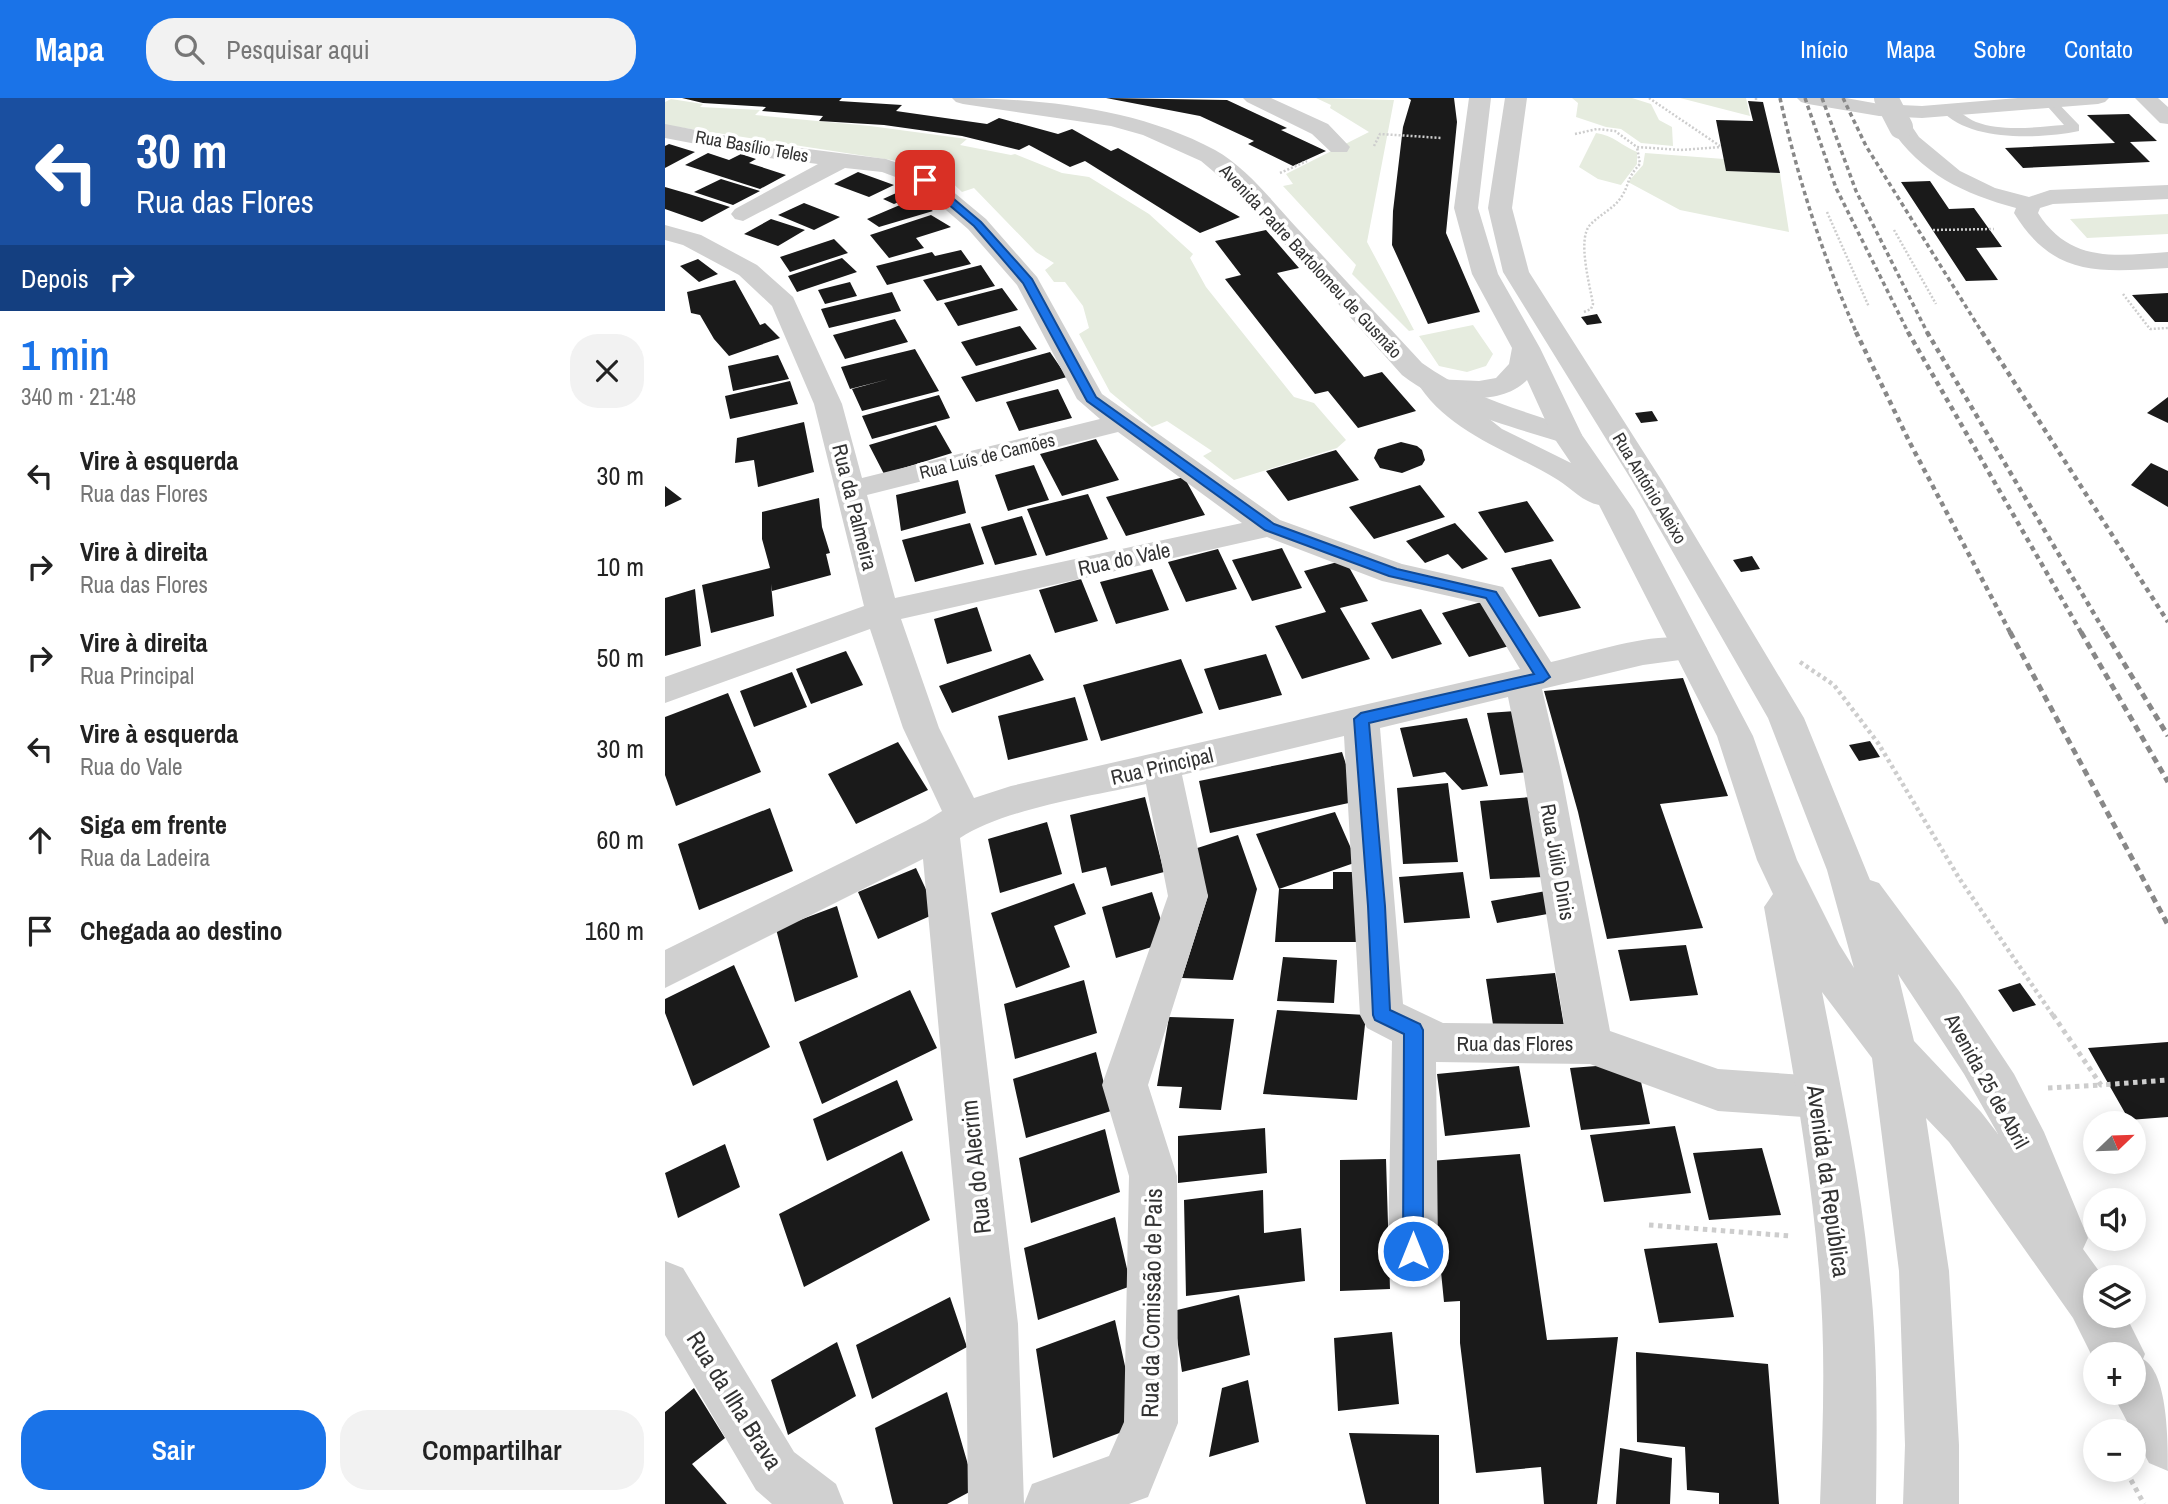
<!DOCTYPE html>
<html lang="pt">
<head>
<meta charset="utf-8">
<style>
  body { margin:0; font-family:"Archivo Narrow",sans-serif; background:#f2f2f2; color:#222; height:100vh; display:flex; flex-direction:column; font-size:26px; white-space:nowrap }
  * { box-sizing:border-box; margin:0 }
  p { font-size:23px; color:#767676 }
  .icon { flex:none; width:38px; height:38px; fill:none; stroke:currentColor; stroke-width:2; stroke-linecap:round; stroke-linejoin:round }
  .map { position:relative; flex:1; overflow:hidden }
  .side { display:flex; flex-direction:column; background:#fff; width:665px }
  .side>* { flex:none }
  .guide { background:#1a4fa0; color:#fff; overflow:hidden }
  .needle { width:46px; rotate:67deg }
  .controls { position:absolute; left:1418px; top:1013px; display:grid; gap:14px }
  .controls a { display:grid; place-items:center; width:63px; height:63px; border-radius:50%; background:#fff; box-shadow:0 4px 18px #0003; font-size:35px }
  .pin { position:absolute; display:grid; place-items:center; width:60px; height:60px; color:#fff; margin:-30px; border-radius:14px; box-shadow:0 4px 10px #0006 }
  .me { position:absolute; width:77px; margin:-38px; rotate:0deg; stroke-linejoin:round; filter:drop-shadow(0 0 5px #0008) }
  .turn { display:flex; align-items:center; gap:24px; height:147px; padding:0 21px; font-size:32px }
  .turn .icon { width:91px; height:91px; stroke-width:2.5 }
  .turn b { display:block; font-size:49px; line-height:60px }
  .then { display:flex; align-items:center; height:66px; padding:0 21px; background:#0003; gap:14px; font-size:26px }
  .round { display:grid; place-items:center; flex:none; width:74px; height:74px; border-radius:28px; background:#f2f2f2 }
  .overview { display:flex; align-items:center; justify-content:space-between; height:119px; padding:0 21px }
  h1 { font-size:42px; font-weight:600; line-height:52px; color:#1a73e8 }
  .primary-button { display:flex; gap:14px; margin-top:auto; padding:14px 21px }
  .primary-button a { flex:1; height:80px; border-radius:28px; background:#1a73e8; color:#fff; font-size:28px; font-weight:600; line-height:80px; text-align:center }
  .primary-button a+a { background:#f2f2f2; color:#222 }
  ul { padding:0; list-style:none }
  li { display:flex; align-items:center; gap:21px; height:91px; padding:0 21px }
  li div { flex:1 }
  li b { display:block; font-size:26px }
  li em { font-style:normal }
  header { display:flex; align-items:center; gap:42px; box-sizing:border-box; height:98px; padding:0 35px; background:#1a73e8; color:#fff }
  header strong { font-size:33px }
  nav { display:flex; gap:38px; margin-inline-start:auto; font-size:24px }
  .search { width:490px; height:63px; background:#f2f2f2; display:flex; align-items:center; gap:18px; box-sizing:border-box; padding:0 24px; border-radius:28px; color:#767676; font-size:26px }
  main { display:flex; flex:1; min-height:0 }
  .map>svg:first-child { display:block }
</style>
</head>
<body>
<header>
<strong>Mapa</strong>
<div class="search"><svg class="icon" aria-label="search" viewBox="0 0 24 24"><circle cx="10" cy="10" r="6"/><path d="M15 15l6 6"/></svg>Pesquisar aqui</div>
<nav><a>Início</a><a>Mapa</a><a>Sobre</a><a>Contato</a></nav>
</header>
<main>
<section class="side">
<div class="guide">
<div class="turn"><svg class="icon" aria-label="left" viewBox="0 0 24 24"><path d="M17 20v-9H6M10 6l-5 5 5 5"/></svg><div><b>30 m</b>Rua das Flores</div></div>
<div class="then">Depois<svg class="icon" aria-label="right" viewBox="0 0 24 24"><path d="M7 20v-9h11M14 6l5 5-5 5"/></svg></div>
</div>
<div class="overview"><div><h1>1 min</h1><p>340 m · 21:48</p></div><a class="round"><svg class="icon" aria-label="close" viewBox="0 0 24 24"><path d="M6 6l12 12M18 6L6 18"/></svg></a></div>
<ul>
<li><svg class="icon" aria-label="left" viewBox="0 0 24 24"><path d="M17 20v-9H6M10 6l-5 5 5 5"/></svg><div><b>Vire à esquerda</b><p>Rua das Flores</p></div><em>30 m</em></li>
<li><svg class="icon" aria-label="right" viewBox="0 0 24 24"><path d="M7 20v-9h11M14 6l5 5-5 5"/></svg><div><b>Vire à direita</b><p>Rua das Flores</p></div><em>10 m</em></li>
<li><svg class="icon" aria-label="right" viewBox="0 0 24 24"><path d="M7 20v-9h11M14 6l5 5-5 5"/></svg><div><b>Vire à direita</b><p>Rua Principal</p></div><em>50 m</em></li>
<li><svg class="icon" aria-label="left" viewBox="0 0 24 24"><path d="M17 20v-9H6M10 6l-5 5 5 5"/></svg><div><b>Vire à esquerda</b><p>Rua do Vale</p></div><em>30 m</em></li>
<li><svg class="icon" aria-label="ahead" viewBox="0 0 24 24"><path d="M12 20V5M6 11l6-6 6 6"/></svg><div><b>Siga em frente</b><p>Rua da Ladeira</p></div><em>60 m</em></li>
<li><svg class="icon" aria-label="arrive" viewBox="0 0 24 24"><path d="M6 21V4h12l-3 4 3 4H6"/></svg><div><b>Chegada ao destino</b></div><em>160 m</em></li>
</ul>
<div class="primary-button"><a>Sair</a><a>Compartilhar</a></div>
</section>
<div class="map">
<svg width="1503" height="1406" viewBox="0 0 1503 1406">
  <rect width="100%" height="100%" fill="#fff"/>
  <path fill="#e6ecdf" d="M651 0 729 2 702 144 749 232 744 233 687 176 691 167 618 88 628 86 621 76 704 34 665 10 666 7Z
    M907 0H967L986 6 994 22 1007 29 1008 48 976 45 956 31 941 29 911 19 913 5Z
    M1015 0H1081L1085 18Z
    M6 1 38 6 35 9 95 12 90 17 205 28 302 41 295 47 346 57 350 56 397 75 424 79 484 116 528 156 525 160 541 189 629 299 649 305 681 342 672 350 569 382 538 358 547 353 502 323 487 329 445 294 414 236 424 230 418 208 400 184H389L380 172 389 165 371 154 309 90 297 94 280 78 252 66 0 27V4Z
    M931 35C948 37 957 48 972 54V66L956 87 933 81 914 69Z
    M980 55 1059 61 1062 73 1115 75 1124 134 1015 112 963 84 978 67Z
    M1503 116V136L1422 140 1405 121Z
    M808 227 828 256 821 268 802 274 774 268 754 238Z"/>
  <path fill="#1a1a1a" d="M17 0H177L174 3 237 7 231 13 322 26 334 20 393 36 407 31 446 53 453 50 575 119 535 135 420 63 405 69 364 47 354 52 297 38 219 27 154 23 158 18 97 13 101 9 38 5Z
    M441 0 562 2 622 30 616 32 661 53 628 68 583 46 589 43 535 18Z
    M743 0H789L792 24 781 135 815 214 763 226 727 147 728 113 738 29 746 2Z
    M1083 3 1098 4 1115 75 1061 73 1051 22 1088 23Z
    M1464 16 1492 43 1465 44 1485 64 1358 70 1340 50 1450 45 1422 17Z
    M4 46 30 54 0 70V48Z
    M43 55 64 62 76 56 91 61 84 65 121 77 95 91 20 67Z
    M193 74 229 87 204 99 169 86Z
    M56 81 95 93 68 107 29 94Z
    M1265 83 1284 111 1309 110 1337 149 1311 150 1333 182 1301 183 1236 84Z
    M0 89 24 96 65 109 37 124 0 111Z
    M240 91 251 97 229 106 218 101Z
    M249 101 268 113 214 129 202 121Z
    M139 105 175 119 149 132 113 117Z
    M266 117 286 129 251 140 259 150 224 160 205 137Z
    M106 121 140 132 113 148 79 136Z
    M601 132 634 170 612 175 699 279 717 274 751 313 693 330 663 293 650 296 560 181 576 177 550 143Z
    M169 141 183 155 125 174 115 159Z
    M296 152 306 166 222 187 211 168 267 154 270 158Z
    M177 160 192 174 132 194 123 178Z
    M33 161 53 176 34 184 15 168Z
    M316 167 330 188 272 203 258 182Z
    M70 182 95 227 100 225 115 240 64 258 49 241 35 217 26 215 22 194Z
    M185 184 192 198 160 206 153 192Z
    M337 190 353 212 293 228 279 205Z
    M227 194 236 213 164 230 156 211Z
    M1503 195V224H1490L1467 197Z
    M932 216 937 225 922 227 916 219Z
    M230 221 243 244 180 261 168 237Z
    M355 228 372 251 311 268 296 244Z
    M250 251 274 293 197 313 187 291 224 281 185 291 176 269Z
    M385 254 402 279 311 304 296 279Z
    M113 257 124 281 68 293 63 268Z
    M125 283 133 306 65 321 60 298Z
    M393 291 407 320 354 333 341 304Z
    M274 297 285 320 207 341 197 318Z
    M1503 299V325L1482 315Z
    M987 313 993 323 976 325 970 315Z
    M139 324 149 374 93 389 89 362 70 365 72 340Z
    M271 327 287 355 219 376 204 347Z
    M431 341 454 382 397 398 375 356Z
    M736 344 752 348 757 352 760 362 757 367 737 375 715 370 709 360 713 351Z
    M671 352 694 382 623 403 601 373Z
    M1486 365 1503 373V409L1466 387Z
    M369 367 384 402 343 413 330 377Z
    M519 379 540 417 461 438 441 399Z
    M293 382 301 415 236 433 231 397Z
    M755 387 780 419 709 441 684 409Z
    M0 388 17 401 0 409Z
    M423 396 443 441 381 458 362 411Z
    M154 400 157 429 165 455 161 456 166 477 107 493 106 486 109 518 46 535 37 487 105 470 97 441V414Z
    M862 403 889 443 840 455 813 414Z
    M357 418 372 457 330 467 316 429Z
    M305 425 319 466 250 484 237 442Z
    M790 425 823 461 797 471 783 456 760 465 741 443Z
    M617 450 637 490 587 503 567 462Z
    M553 451 572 491 521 504 503 464Z
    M1087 458 1095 471 1076 474 1068 462Z
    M886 461 916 510 874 519 846 470Z
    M680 462 703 503 675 510 705 561 637 581 610 528 661 514 639 473Z
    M487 471 504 512 451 526 435 484Z
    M416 481 433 523 390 535 374 492Z
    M30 491 36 548 0 558V500Z
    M820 503 848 547 804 559 777 515Z
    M312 509 327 553 282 566 269 521Z
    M756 511 777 546 727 561 706 525Z
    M181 553 198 587 146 606 131 571Z
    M365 556 379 582 287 615 274 588Z
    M601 556 617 597 554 612 539 571Z
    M516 561 538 615 436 643 418 587Z
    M127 574 142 609 89 629 75 593Z
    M1018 580 1063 698 995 706 1038 830 942 841 913 714 879 593Z
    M63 595 96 674 11 708 0 677V619Z
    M410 599 423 642 343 662 333 618Z
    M851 613 864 674 835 677 822 615Z
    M802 620 823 688 797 692 780 674 748 679 735 630Z
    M1205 643 1215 659 1194 663 1184 647Z
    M233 644 263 692 191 726 163 676Z
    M677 654 693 703 545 735 534 683Z
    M783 685 793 764 738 766 732 690Z
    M480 699 499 774 446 788 441 769 417 775 405 717Z
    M866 699 880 779 825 781 815 703Z
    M105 710 128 773 34 812 13 746Z
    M670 714 692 764 614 791H668V774H697L695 844H610L614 791 591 736Z
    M382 724 397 776 335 795 323 741Z
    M573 737 592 791 568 882 517 880 543 798 526 752Z
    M251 770 272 815 213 841 193 794Z
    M798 774 805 820 739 825 734 779Z
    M409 785 421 816 389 828 405 869 351 890 326 815Z
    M881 793 888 815 832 825 826 803Z
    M487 794 503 844 451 860 437 809Z
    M172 808 193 879 130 904 111 831Z
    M1021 847 1033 897 965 903 953 852Z
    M618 859 672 862 669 905 612 903Z
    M69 867 105 949 28 988 0 915V901Z
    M890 875 899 928 829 933 821 881Z
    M419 882 432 935 350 961 339 906Z
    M1355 885 1371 907 1348 914 1333 892Z
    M245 892 272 950 157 1006 134 944Z
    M612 912 701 917 692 1002 598 996Z
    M504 919 569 921 556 1012 514 1010 517 989 492 988Z
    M1503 944V1019L1464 1022 1423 950Z
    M431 954 446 1013 361 1040 348 981Z
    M972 965 985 1026 916 1032 905 970Z
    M854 968 865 1029 780 1038 772 976Z
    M232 982 248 1022 162 1063 148 1021Z
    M1010 1028 1026 1095 939 1104 925 1037Z
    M600 1030 602 1075 513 1085V1038Z
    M440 1031 455 1094 366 1125 354 1060Z
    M60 1046 75 1089 13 1120 0 1075Z
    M1097 1050 1116 1117 1044 1122 1028 1055Z
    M237 1053 265 1122 139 1189 114 1116Z
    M855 1056 882 1242 953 1239 932 1406H879L876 1369 811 1375 795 1245V1203L779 1204 765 1063Z
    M721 1061 725 1191 675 1193V1062Z
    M598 1092 599 1135 636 1130 640 1183 521 1198 519 1102Z
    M450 1119 466 1188 373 1222 359 1150Z
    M1052 1145 1069 1219 994 1225 979 1151Z
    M574 1197 585 1257 517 1274 508 1213Z
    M285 1199 302 1249 207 1301 191 1247Z
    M450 1222 473 1328 388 1360 371 1251Z
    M727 1234 734 1306 673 1313 669 1240Z
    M172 1244 191 1298 123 1337 106 1282Z
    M971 1254 1103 1266 1114 1406H1054V1395L1022 1392 1020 1349 972 1344Z
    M583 1282 594 1344 544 1359 557 1290Z
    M29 1290 60 1340 27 1366 62 1406H0V1314Z
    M282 1294 310 1391 282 1406H228L210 1330Z
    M684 1335 774 1337V1406H701Z
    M955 1350 1007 1360 1005 1406H951Z"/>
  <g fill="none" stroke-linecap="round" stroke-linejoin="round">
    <path stroke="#cdcdcd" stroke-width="2.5" stroke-dasharray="2 2" stroke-linecap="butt" d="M984 0 1055 48
      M1091 0V4
      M910 36 932 31 950 33 972 49 1016 52 1056 49
      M709 48 715 36 777 40
      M615 75 642 63
      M1162 114 1204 209
      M1229 132 1271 206
      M1268 132 1329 131
      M1458 196 1485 231 1503 230
      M919 214 926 211 928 206C925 188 912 141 925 127 935 116 949 111 957 98 965 85 961 81 975 66L972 49"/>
    <path stroke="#cdcdcd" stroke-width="4.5" stroke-dasharray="3.5 3.5" stroke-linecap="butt" d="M1135 564 1169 587 1213 645 1294 780 1389 919"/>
    <path stroke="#cdcdcd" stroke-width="5" stroke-dasharray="4.5 4.5" stroke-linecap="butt" d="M1388 917 1436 987 1503 982
      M1383 990 1436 987
      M984 1127 1126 1138
      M1466 1382 1479 1406"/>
    <path fill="#d0d0d0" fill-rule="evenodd" d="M1375 0H1388L1414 27V33C1375 41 1304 44 1276 12L1278 9C1290 7 1300 20 1311 24 1338 34 1371 29 1399 27Z"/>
    <path fill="#d0d0d0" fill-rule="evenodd" d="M287 0C375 0 472 10 550 52 582 70 607 103 631 129 673 174 715 220 757 265 804 299 858 313 912 331L917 337 912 343 902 346 892 343C837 326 783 312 737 277L574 95 536 63 478 37 446 28 298 6 291 4Z
      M578 0H606L663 26 685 49 682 54H666L647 36 582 4Z
      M1132 0H1181L1214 6 1257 8 1353 0H1444L1440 4 1433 6 1257 20 1214 18 1143 6 1136 4Z
      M1470 0H1493L1503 9V26L1495 25Z
      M1236 22 1244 24 1254 39 1295 73 1330 90 1364 99 1385 92 1503 87V101L1388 106 1375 110 1373 115C1405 165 1450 158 1503 154V170C1435 174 1389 180 1349 115L1351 110C1299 96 1256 76 1225 29L1228 24Z
      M0 26 104 46 221 61 268 77 321 121 372 179 437 296 615 422 737 466 838 489 886 564C929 554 995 530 1037 543L1042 551 1037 559 978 567 877 591 896 673 945 933 1053 971 1153 978 1169 984 1176 999 1169 1014 1153 1020 1053 1013 925 966 771 964 773 1153 766 1170 748 1178 730 1170 723 1153 727 943 702 930 695 917 679 638 517 677 543 798 483 987 512 1078 513 1325 483 1399 464 1406H359L367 1386 444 1358 459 1324 464 1078 437 987 503 798 481 686C427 698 339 711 295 740L353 1226 359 1406H303L301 1226 258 761 0 890V852L261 723 277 713 238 630 205 531 0 605V579L199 508 149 306 107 208 74 177 18 147 0 142V127L36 137 92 167 128 199 177 306 197 380 435 321 412 301 352 187 303 131 252 87 217 74 180 70 78 123 70 121 66 116 70 111 153 66 104 60 0 40ZM453 334 577 425 230 500 202 397ZM602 439 717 483 815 505 855 571 346 688 309 700 274 630 236 521ZM843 599 858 673 899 926 778 925 738 906 715 630Z
      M0 1163 18 1170 129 1354 171 1386 179 1406H107L91 1392 0 1237Z"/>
    <path fill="#d0d0d0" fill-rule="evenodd" d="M804 0H826L813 110 833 176 875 250 917 337 969 412 1088 638 1132 762 1174 846 1189 870 1162 772 1103 620 967 383 838 174 823 110 840 0H862L847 110 864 174 997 383 1139 620 1205 782 1214 785 1294 893 1349 976 1379 1034 1423 1140 1418 1151 1439 1180H1430V1218H1461L1480 1256 1478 1261C1503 1275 1503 1342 1503 1373L1484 1365 1447 1295H1468V1256H1430V1264L1408 1220 1284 1044 1261 1020 1284 1173 1294 1347V1406H1238L1240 1347 1234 1173 1207 960 1157 894C1175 986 1195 1079 1204 1172 1213 1250 1212 1328 1211 1406H1155C1158 1328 1161 1250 1154 1172 1144 1050 1120 929 1099 809L1108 796 1092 762 1052 638 934 407C918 404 907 391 893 382 846 353 788 337 755 289L759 283 769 281 814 283 831 280 844 266 847 250 807 176 789 110ZM862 282 887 337 906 365 837 331 798 300C821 301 845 299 862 282ZM1233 876 1299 976 1333 1036 1316 1014 1249 943Z"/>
    <path stroke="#888" stroke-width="3.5" stroke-dasharray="4.5 3.5" stroke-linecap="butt" d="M1115 0C1133 82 1158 159 1192 236
      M1140 0 1171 90 1244 236
      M1157 0 1191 93 1263 236
      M1178 0 1201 48 1318 236"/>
    <path stroke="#888" stroke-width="4.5" stroke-dasharray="5 4.5" stroke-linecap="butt" d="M1191 234 1245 345 1346 536
      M1243 234 1417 536
      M1262 234 1441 536
      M1317 234 1503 524"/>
    <path stroke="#888" stroke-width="5" stroke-dasharray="7 5" stroke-linecap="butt" d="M1345 534 1503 827
      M1416 534 1503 684
      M1440 534 1503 638"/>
    <path stroke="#d0d0d0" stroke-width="24" d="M1221 0 1236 29"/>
  </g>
  <path fill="#1a73e8" stroke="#114b97" stroke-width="2" d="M257 80H264L316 124 367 181 431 299 609 426 732 471 831 494 885 579 878 584 704 625 720 808 725 912 755 926 758 932V1153L755 1160 748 1163 741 1160 738 1153 739 936 710 922 708 917 703 808 689 621 696 615 869 576 821 500 724 478 600 432 422 303 358 185 309 128 257 84Z"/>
  <g text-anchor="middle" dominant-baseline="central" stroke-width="7" stroke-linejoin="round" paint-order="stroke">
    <g font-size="18" fill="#333" stroke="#fff">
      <text transform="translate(87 48) rotate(10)">Rua Basílio Teles</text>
      <text transform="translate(646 163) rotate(47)">Avenida Padre Bartolomeu de Gusmão</text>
      <text transform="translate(322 358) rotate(-14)">Rua Luís de Camões</text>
      <text transform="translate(985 390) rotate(59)">Rua António Aleixo</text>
    </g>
    <g font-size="21" fill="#333" stroke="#fff">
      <text transform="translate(190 409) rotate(76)">Rua da Palmeira</text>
      <text transform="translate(459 461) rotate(-12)">Rua do Vale</text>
      <text transform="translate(497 668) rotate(-13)">Rua Principal</text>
      <text transform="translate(893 764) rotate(80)">Rua Júlio Dinis</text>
      <text x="850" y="945">Rua das Flores</text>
      <text transform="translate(1322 983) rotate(61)">Avenida 25 de Abril</text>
    </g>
    <g font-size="24" fill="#333" stroke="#fff">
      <text transform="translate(310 1069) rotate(-96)">Rua do Alecrim</text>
      <text transform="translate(1164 1083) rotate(82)">Avenida da República</text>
      <text transform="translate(486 1205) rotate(-89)">Rua da Comissão de Pais</text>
      <text transform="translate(70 1302) rotate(58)">Rua da Ilha Brava</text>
    </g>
  </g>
</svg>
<div class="controls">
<a><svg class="needle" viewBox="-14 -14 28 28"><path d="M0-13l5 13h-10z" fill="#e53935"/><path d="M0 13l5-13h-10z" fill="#767676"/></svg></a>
<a><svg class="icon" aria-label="sound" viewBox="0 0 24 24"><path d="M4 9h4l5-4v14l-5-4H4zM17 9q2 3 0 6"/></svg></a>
<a><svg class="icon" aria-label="layers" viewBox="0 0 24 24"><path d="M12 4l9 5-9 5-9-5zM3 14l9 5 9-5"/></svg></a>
<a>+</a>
<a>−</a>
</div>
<div class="pin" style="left:260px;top:82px;background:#d93025"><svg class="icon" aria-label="arrive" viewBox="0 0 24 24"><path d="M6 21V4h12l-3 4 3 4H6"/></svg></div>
<svg class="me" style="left:748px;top:1153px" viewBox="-20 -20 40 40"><circle r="17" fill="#1a73e8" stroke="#fff" stroke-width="3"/><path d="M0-11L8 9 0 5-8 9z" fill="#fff"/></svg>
</div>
</main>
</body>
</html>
